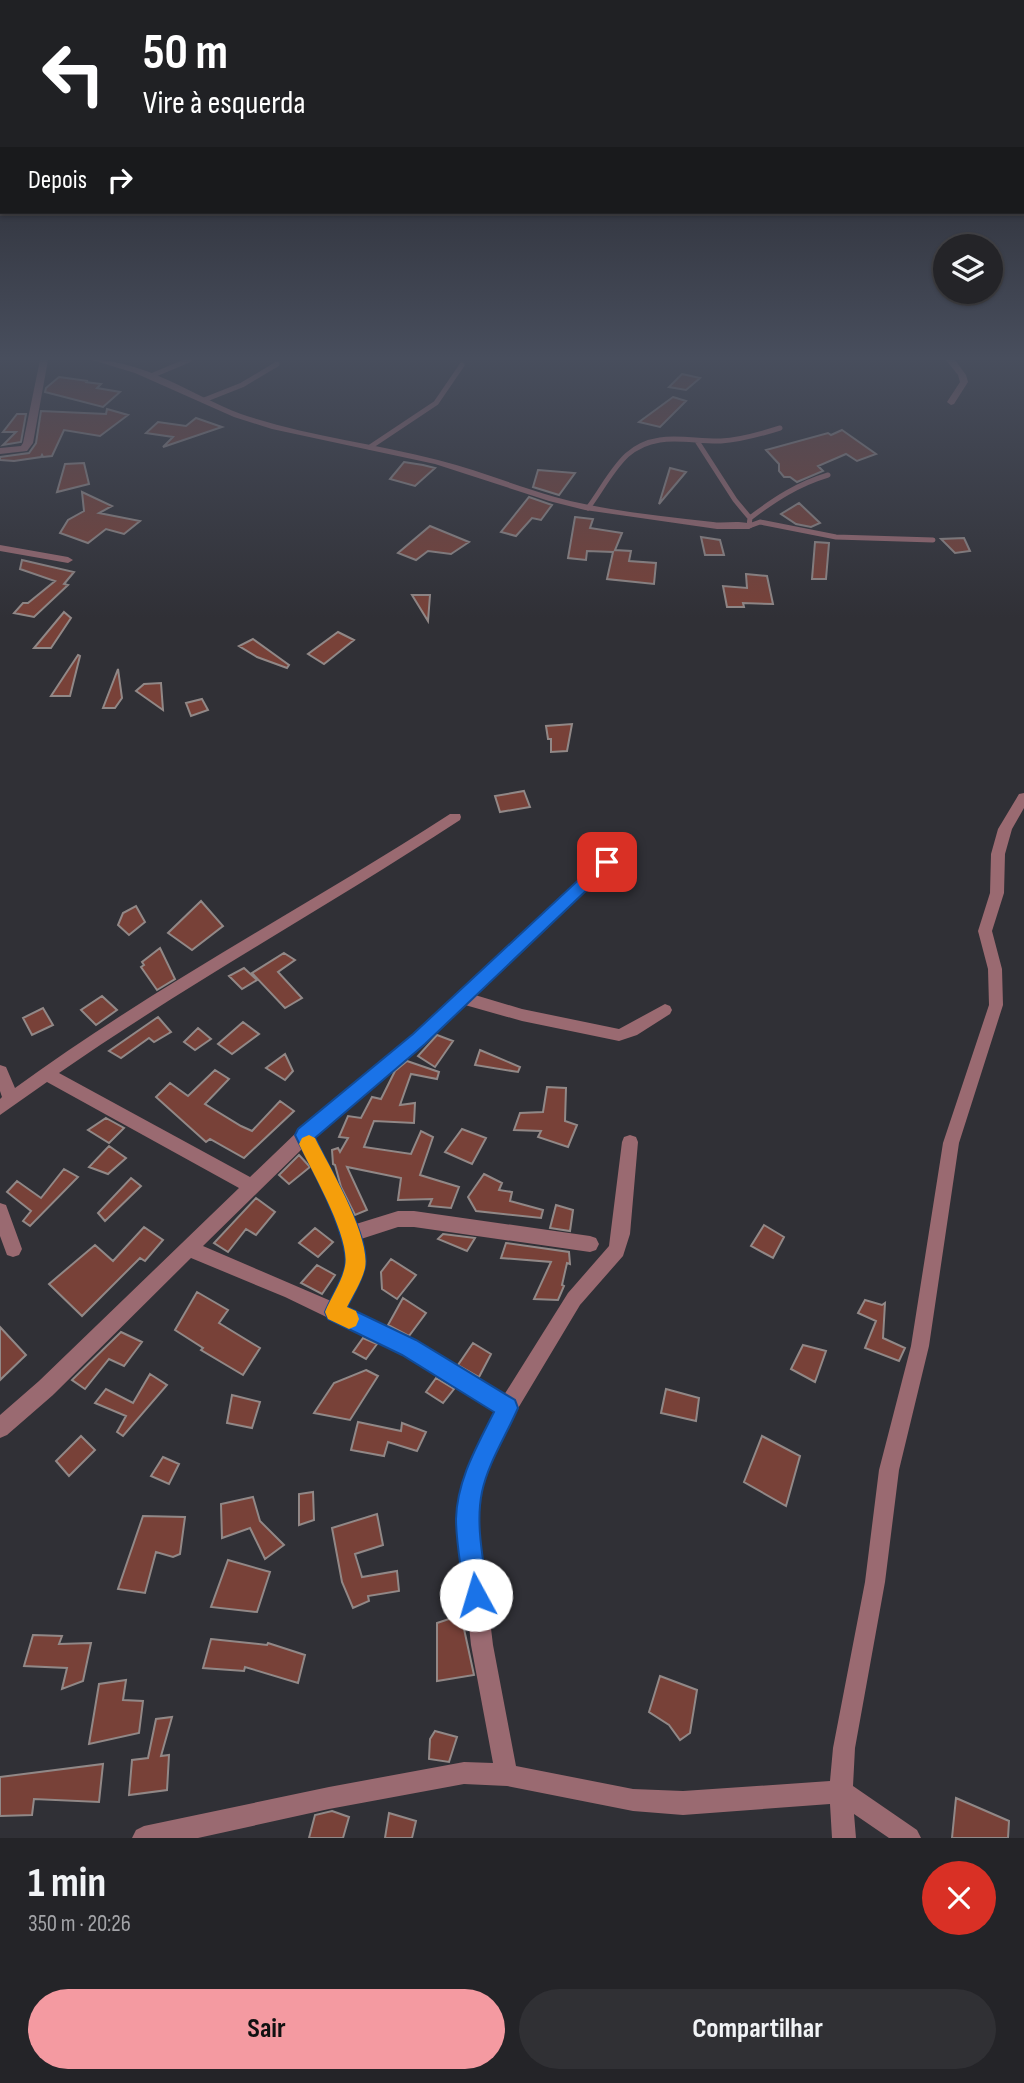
<!DOCTYPE html>
<html lang="pt">
<head>
<meta charset="utf-8">
<style>
  body { margin:0; font-family:"Sofia Sans Condensed",sans-serif; background:#303034; color:#f1f3f6; height:100vh; display:flex; flex-direction:column; font-size:26px; white-space:nowrap }
  * { box-sizing:border-box; margin:0 }
  p { font-size:23px; color:#a3a4a8 }
  .icon { flex:none; width:38px; height:38px; fill:none; stroke:currentColor; stroke-width:2; stroke-linecap:round; stroke-linejoin:round }
  .map { position:relative; height:1838px; overflow:hidden }
  .drawer { display:flex; flex-direction:column; background:#242428; flex:1 }
  .drawer>* { flex:none }
  .guide { position:absolute; left:0px; top:0px; width:1026px; height:214px; box-shadow:0 2px 5px #0004,0 0 0 2px #414145; background:#202124; color:#fff; overflow:hidden }
  .fabs { position:absolute; left:933px; top:234px; display:grid; gap:14px }
  .fabs a { display:grid; place-items:center; width:70px; height:70px; border-radius:50%; background:#242428; box-shadow:0 2px 5px #0004,0 0 0 2px #414145; font-size:35px }
  .pin { position:absolute; display:grid; place-items:center; width:60px; height:60px; color:#fff; margin:-30px; border-radius:14px; box-shadow:0 4px 10px #0006 }
  .me { position:absolute; width:77px; margin:-38px; rotate:354deg; stroke-linejoin:round; filter:drop-shadow(0 0 5px #0008) }
  .turn { display:flex; align-items:center; gap:24px; height:147px; padding:0 28px; font-size:32px }
  .turn .icon { width:91px; height:91px; stroke-width:2.5 }
  .turn b { display:block; font-size:49px; line-height:60px }
  .then { display:flex; align-items:center; height:66px; padding:0 28px; background:#0003; gap:14px; font-size:26px }
  .round { display:grid; place-items:center; flex:none; width:74px; height:74px; border-radius:37px; background:#303034 }
  .headline { display:flex; align-items:center; justify-content:space-between; height:119px; padding:0 28px }
  h1 { font-size:42px; font-weight:700; line-height:52px }
  .primary-button { display:flex; gap:14px; margin-top:auto; padding:14px 28px }
  .primary-button a { flex:1; height:80px; border-radius:42px; background:#f49aa1; color:#111; font-size:28px; font-weight:700; line-height:80px; text-align:center }
  .primary-button a+a { background:#303034; color:#f1f3f6 }
  .map>svg:first-child { display:block }
</style>
</head>
<body>
<div class="map">
<svg width="1024" height="1838" viewBox="0 0 1024 1838">
  <rect width="100%" height="100%" fill="#303036"/>
  <path fill="#784138" stroke="#918887" stroke-width="2" d="M682 374 700 378 686 390 669 387Z
    M59 377 88 381 85 382 101 384 97 388 120 392 103 407 45 392 46 388Z
    M673 397 686 401 660 427 639 422Z
    M107 409 128 415 100 436 64 430 52 456 43 457 42 455 41 457 14 461 0 460V457L29 453 36 443 41 411 106 414Z
    M17 414H26L21 442 3 445 16 432H3Z
    M196 418 222 427 163 447 173 437 146 433 158 422 186 426Z
    M842 430 876 454 857 461 846 454 818 466 823 471 797 482 790 477H784L779 471V464L766 450 828 433 831 435Z
    M404 462 423 465 435 468 415 486 390 479Z
    M84 463 89 484 57 492 65 464Z
    M670 468 686 472 659 504Z
    M538 470 575 473 559 495 533 487Z
    M82 492 112 506 99 513 140 521 124 534 106 529 88 543 60 533 68 520 84 511Z
    M529 497 552 505 541 520 532 518 516 536 501 532Z
    M799 503 820 523 811 527 796 524 781 514Z
    M575 517 593 519 590 528 622 533 615 550 631 551 629 561 656 563 654 584 607 579 613 552 587 551 586 560 568 558Z
    M430 526 447 533 469 542 451 554 428 551 416 560 398 553Z
    M701 537 720 540 724 555H705Z
    M964 538 970 551 955 553 941 539Z
    M815 542 829 543 826 579H812Z
    M22 560 74 572 64 584 68 585 34 617 14 613 23 603H28L55 581 20 569Z
    M746 574 767 576 773 604 743 603 744 607H727L723 586 747 588Z
    M412 595H430L428 621Z
    M64 612 71 618 51 648H34Z
    M338 632 354 640 324 664 308 654Z
    M253 639 289 665 287 668 257 657 239 646Z
    M78 655 80 656 70 696H51Z
    M118 669 122 698 115 708H103Z
    M161 683 163 710 136 691 144 684Z
    M202 699 208 710 191 716 186 703Z
    M572 724 567 751 551 752V739H548L546 726Z
    M524 791 530 807 500 812 495 796Z
    M201 901 223 926 192 950 168 933Z
    M136 906 145 922 129 935 118 925 123 913Z
    M160 948 175 979 157 990 141 967 144 965 142 962Z
    M284 953 295 960 278 972 302 998 285 1008 252 973Z
    M244 968 257 980 242 989 229 976Z
    M102 996 117 1010 96 1025 81 1010Z
    M43 1008 53 1025 32 1035 23 1018Z
    M158 1017 171 1032 154 1042 149 1038 121 1058 109 1051Z
    M243 1022 259 1034 232 1054 218 1044Z
    M198 1028 211 1039 195 1050 184 1042Z
    M437 1035 453 1041 435 1067 418 1056Z
    M480 1050 520 1067 518 1072 475 1065Z
    M285 1054 293 1071 285 1080 266 1068Z
    M407 1061 439 1072 437 1079 411 1074 400 1105 415 1103 414 1123 374 1121 364 1147 411 1154 421 1131 433 1137 420 1175 459 1187 451 1208 429 1206 432 1199 398 1200 401 1178 347 1167 367 1210 355 1215 341 1187 335 1165 333 1164 332 1150 338 1148 340 1152 348 1138 339 1137 348 1116 361 1118 372 1097 381 1099 395 1071Z
    M215 1070 229 1079 205 1104 241 1126 252 1131 280 1101 294 1111 244 1158 210 1139 206 1142 156 1097 170 1083 188 1096Z
    M547 1087 566 1088 565 1121 577 1125 568 1147 538 1137 541 1131 514 1130 520 1113 543 1112Z
    M106 1118 124 1128 109 1143 88 1130Z
    M462 1129 486 1138 472 1164 445 1152Z
    M109 1146 126 1158 108 1174 89 1167Z
    M299 1155 310 1167 289 1184 279 1175Z
    M64 1169 78 1177 30 1226 23 1221 31 1211 7 1192 17 1181 41 1198Z
    M484 1174 502 1183 499 1190 512 1192 510 1201 543 1210 541 1218 476 1211 468 1197Z
    M131 1178 141 1186 105 1221 98 1213Z
    M256 1198 275 1212 256 1235 246 1229 228 1252 214 1243Z
    M556 1205 573 1210 570 1231 550 1228Z
    M764 1225 784 1237 773 1258 751 1246Z
    M144 1227 163 1240 145 1261 140 1258 82 1316 49 1284 95 1245 113 1261Z
    M315 1228 333 1242 318 1257 299 1243Z
    M443 1234 475 1238 467 1251 438 1239Z
    M506 1243 569 1252 570 1264 567 1263 562 1285 564 1286 558 1300 534 1299 551 1262 501 1258Z
    M391 1259 416 1275 397 1299 382 1289 381 1272Z
    M317 1265 335 1275 322 1294 301 1283Z
    M197 1292 228 1310 219 1323 260 1348 243 1375 201 1350 203 1348 175 1330Z
    M403 1298 426 1313 409 1336 388 1325Z
    M865 1300 882 1305 885 1303 883 1338 905 1348 899 1361 865 1348 876 1321 858 1313Z
    M0 1327 26 1355 0 1380Z
    M121 1332 142 1342 124 1366 109 1359 85 1389 72 1380Z
    M363 1338 377 1344 366 1359 353 1352Z
    M473 1343 491 1354 479 1377 458 1365Z
    M803 1345 826 1351 815 1382 791 1369Z
    M366 1370 378 1376 350 1420 314 1413 334 1383Z
    M150 1374 167 1385 123 1436 117 1432 126 1416 95 1403 106 1389 133 1403Z
    M436 1378 454 1389 443 1403 426 1392Z
    M666 1389 699 1398 696 1421 661 1413Z
    M232 1395 260 1402 252 1428 227 1423Z
    M358 1422 401 1431 402 1423 426 1432 417 1451 388 1442 384 1456 351 1450Z
    M81 1436 95 1450 69 1476 56 1461Z
    M762 1436 800 1456 786 1506 744 1482Z
    M163 1457 179 1464 169 1484 151 1476Z
    M313 1492 314 1520 299 1525V1494Z
    M253 1497 260 1521 284 1545 265 1559 250 1528 222 1538 221 1504Z
    M377 1514 383 1545 355 1554 362 1577 397 1571 399 1591 368 1596 369 1601 353 1608 342 1582 332 1528Z
    M143 1516 185 1517 180 1554 173 1557 156 1552 145 1593 118 1589Z
    M228 1560 270 1572 257 1612 211 1607Z
    M461 1615 474 1675 437 1681V1623Z
    M33 1635 62 1636 59 1644 91 1643 83 1681 62 1689 67 1668 24 1666Z
    M211 1639 267 1645 268 1643 305 1655 298 1683 245 1667 244 1671 203 1668Z
    M660 1676 697 1690 690 1733 680 1740 669 1725 649 1712Z
    M126 1680 123 1700 143 1701 139 1733 89 1744 99 1684Z
    M172 1717 161 1756 169 1755 167 1790 129 1795 132 1760 148 1758 156 1719Z
    M435 1731 457 1737 449 1762 429 1759 430 1739Z
    M103 1764 99 1802 34 1799 32 1815 0 1816V1777Z
    M956 1798 1009 1821 1008 1838H952Z
    M332 1811 349 1817 343 1838H309L315 1815Z
    M389 1813 416 1821 412 1838H385Z"/>
  <g fill="none" stroke-linecap="round" stroke-linejoin="round">
    <path stroke="#9a6a71" stroke-width="5" d="M151 376 189 360
      M204 400 242 385 277 364
      M697 441 735 500 750 518
      M370 447 436 403 462 365
      M588 508C601 491 611 470 627 455 655 430 688 442 721 441 741 440 761 434 780 428
      M749 526 760 522 836 537 933 540
      M749 526 750 518C775 499 798 484 828 475"/>
    <path fill="#9a6a71" fill-rule="evenodd" d="M40 360H48L33 443 27 451 0 454V448L21 446 23 443Z
      M92 360C145 360 193 396 241 414 305 436 373 443 438 460 478 470 516 486 555 497 606 511 660 516 713 522 725 524 744 519 754 526L749 529H717L585 510 549 501 435 464 272 429 234 417 135 373Z
      M946 360H955L966 375 968 382 954 404 951 405 947 402 960 382 958 375Z
      M0 545 68 557 73 560 68 563 0 551Z
      M1024 793V808L1012 829 1005 854 1004 893 992 931 1002 969 1003 1005 959 1143 929 1346 899 1470 885 1582 855 1748 853 1786 917 1830 921 1838H889L854 1814 856 1838H832L830 1804 683 1815 633 1811 507 1786 464 1784 329 1809 198 1838H132L136 1830 144 1826 329 1787 464 1762 493 1763 471 1645 458 1520 461 1493 470 1465 495 1412 403 1354 285 1297 191 1258 53 1395 7 1435 0 1438V1415L39 1381 239 1188 47 1082 0 1115V1099L2 1097 0 1091V1065L6 1067 15 1088C153 987 306 907 450 814H460L461 817 460 820C327 907 189 983 59 1073L250 1177 299 1130 414 1035 602 859H612L614 862 612 865 475 995 522 1009 619 1029 665 1004 670 1006 672 1010 670 1014 637 1035 619 1041 522 1021 465 1005 424 1043 314 1137 356 1224 398 1211H414L590 1236 596 1238 599 1244 596 1250 590 1252 414 1227H398L361 1239 364 1267 346 1308 415 1342 504 1395 568 1293 609 1246 622 1142 624 1137 630 1135 636 1137 638 1142 630 1234 623 1256 580 1305 514 1415 489 1467 481 1493 478 1520 493 1645 516 1766 633 1789 683 1791 830 1781 833 1748 865 1582 879 1470 911 1346 943 1143 989 1005 988 969 978 931 990 893 991 854 998 829 1019 794ZM303 1148C318 1180 350 1229 346 1266 345 1278 336 1290 331 1301L203 1246Z
      M0 1203 6 1205 22 1249 19 1255 13 1257 7 1255 0 1236Z"/>
  </g>
  <linearGradient id="sky" x2="0" y2="1"><stop stop-color="#1a1a1e"/><stop offset="0.58" stop-color="#484e5d"/><stop offset="1" stop-color="#484e5d" stop-opacity="0"/></linearGradient>
  <rect width="1024" height="618" fill="url(#sky)"/>
  <path fill="#1a73e8" stroke="#114b97" stroke-width="2" d="M607 856 615 862 612 866 425 1044 315 1138C329 1168 371 1237 365 1267 362 1281 353 1295 347 1307L416 1340 515 1400 518 1408C506 1436 488 1463 482 1492 475 1525 484 1562 488 1595L485 1603 476 1607 468 1603 464 1595C462 1570 456 1544 456 1519 457 1480 477 1446 494 1412L402 1355 328 1319 325 1312C331 1297 342 1282 345 1267 351 1238 309 1164 295 1135L298 1129 413 1034 602 858Z"/>
  <path fill="#f59e0b" d="M309 1135 315 1138C330 1168 371 1237 365 1268 362 1281 353 1295 347 1307L356 1311 359 1319 356 1326 349 1329 328 1319 325 1312C331 1297 342 1282 345 1266 351 1238 312 1172 299 1144L302 1138Z"/>
</svg>
<div class="fabs">
<a><svg class="icon" aria-label="layers" viewBox="0 0 24 24"><path d="M12 4l9 5-9 5-9-5zM3 14l9 5 9-5"/></svg></a>
</div>
<div class="pin" style="left:607px;top:862px;background:#d93025"><svg class="icon" aria-label="arrive" viewBox="0 0 24 24"><path d="M6 21V4h12l-3 4 3 4H6"/></svg></div>
<svg class="me" style="left:476px;top:1595px" viewBox="-20 -20 40 40"><circle r="19" fill="#fff"/><path d="M0-13L10 11 0 6-10 11z" fill="#1a73e8"/></svg>
<div class="guide">
<div class="turn"><svg class="icon" aria-label="left" viewBox="0 0 24 24"><path d="M17 20v-9H6M10 6l-5 5 5 5"/></svg><div><b>50 m</b>Vire à esquerda</div></div>
<div class="then">Depois<svg class="icon" aria-label="right" viewBox="0 0 24 24"><path d="M7 20v-9h11M14 6l5 5-5 5"/></svg></div>
</div>
</div>
<section class="drawer">
<div class="headline"><div><h1>1 min</h1><p>350 m · 20:26</p></div><a class="round" style="background:#d93025;color:#fff"><svg class="icon" aria-label="close" viewBox="0 0 24 24"><path d="M6 6l12 12M18 6L6 18"/></svg></a></div>
<div class="primary-button"><a>Sair</a><a>Compartilhar</a></div>
</section>
</body>
</html>
